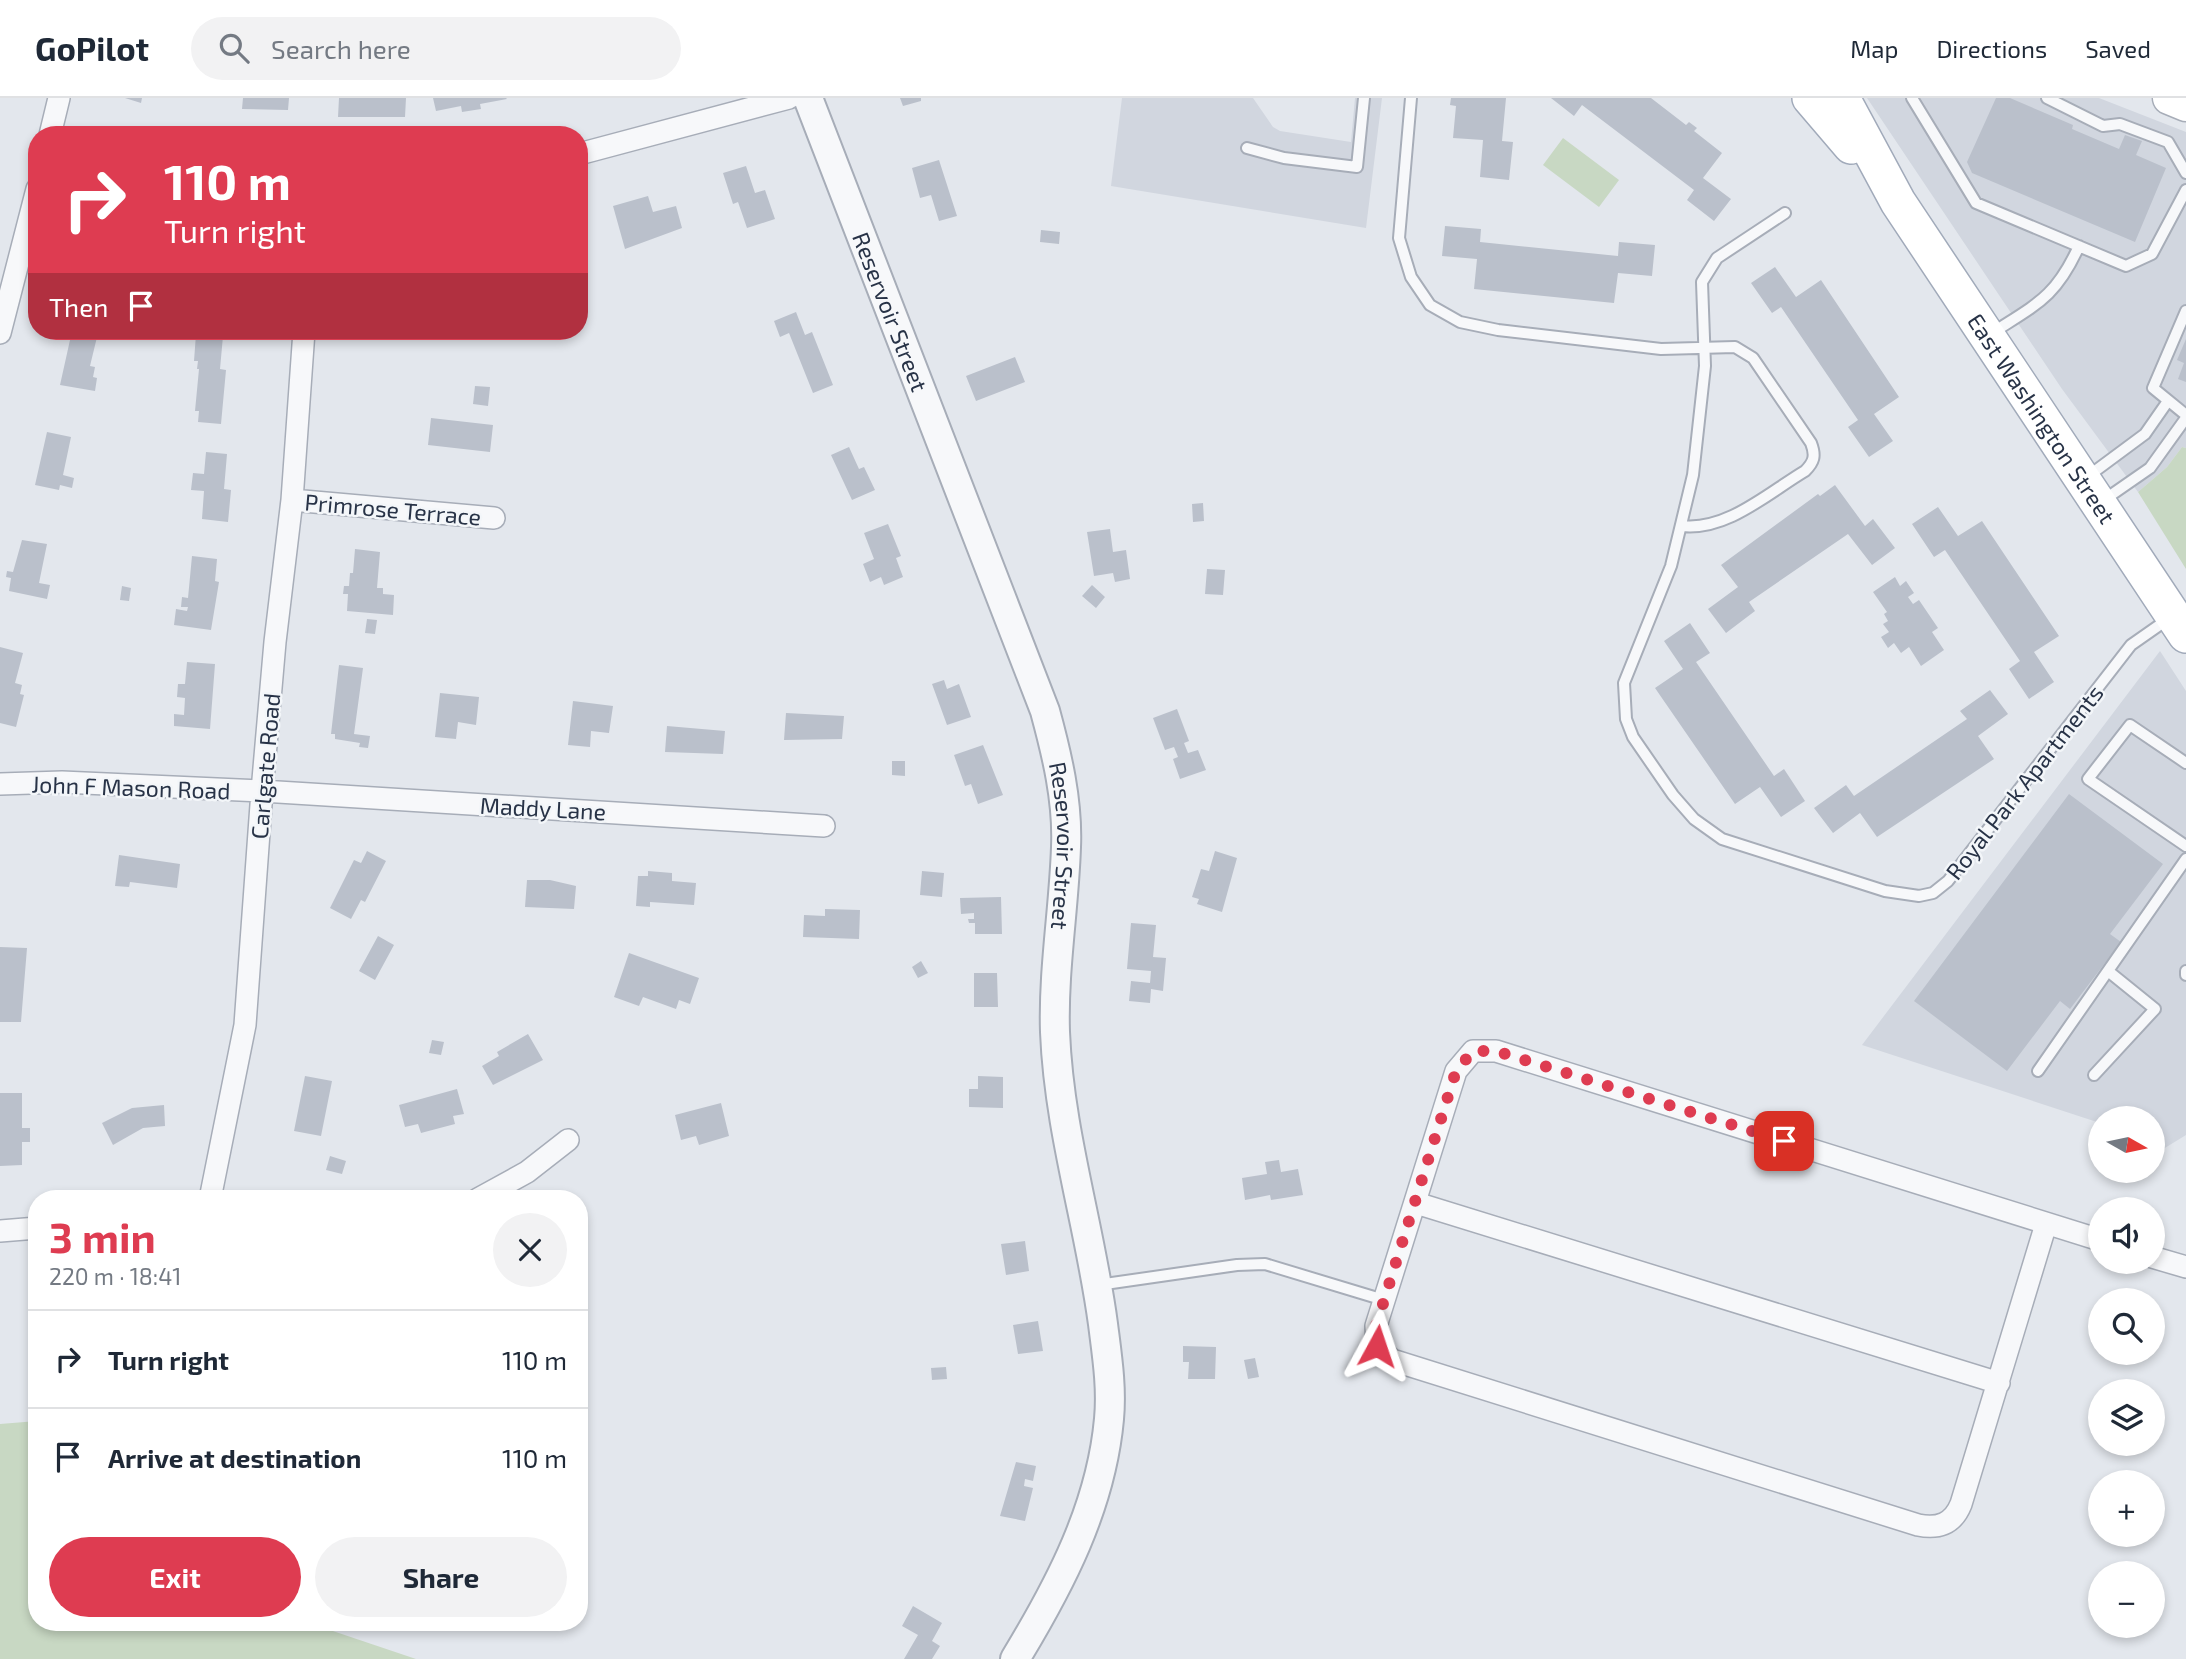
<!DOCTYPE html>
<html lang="en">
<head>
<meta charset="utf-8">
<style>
  body { margin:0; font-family:"Exo 2",sans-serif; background:#f2f2f3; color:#1f2937; height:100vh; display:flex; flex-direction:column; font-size:26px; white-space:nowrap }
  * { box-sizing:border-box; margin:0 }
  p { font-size:23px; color:#747a83 }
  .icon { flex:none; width:38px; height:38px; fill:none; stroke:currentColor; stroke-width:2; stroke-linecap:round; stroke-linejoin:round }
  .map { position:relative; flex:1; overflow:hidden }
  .sheet { position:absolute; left:28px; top:1092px; width:560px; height:441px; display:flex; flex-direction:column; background:#fff; border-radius:28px; box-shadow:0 4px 10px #0003 }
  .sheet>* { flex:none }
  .banner { position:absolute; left:28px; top:28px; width:560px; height:214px; border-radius:28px; box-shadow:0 4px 10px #0003; background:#de3c51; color:#fff; overflow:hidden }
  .needle { width:46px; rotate:99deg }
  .tools { position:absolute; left:2088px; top:1008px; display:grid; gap:14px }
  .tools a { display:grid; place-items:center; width:77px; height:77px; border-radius:50%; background:#fff; box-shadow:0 4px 10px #0003; font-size:35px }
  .pin { position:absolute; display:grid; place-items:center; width:60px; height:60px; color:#fff; margin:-30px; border-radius:14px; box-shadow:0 4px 10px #0006 }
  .me { position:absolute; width:77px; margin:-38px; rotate:5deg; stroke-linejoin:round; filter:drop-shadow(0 0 5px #0008) }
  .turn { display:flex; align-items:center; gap:24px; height:147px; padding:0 21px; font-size:32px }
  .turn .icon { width:91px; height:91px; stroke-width:2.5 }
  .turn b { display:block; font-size:49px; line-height:60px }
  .then { display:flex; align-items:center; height:66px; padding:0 21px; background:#0003; gap:14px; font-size:26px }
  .round { display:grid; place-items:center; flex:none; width:74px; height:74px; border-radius:37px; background:#f2f2f3 }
  .headline { display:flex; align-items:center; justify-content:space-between; height:119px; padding:0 21px }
  h1 { font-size:42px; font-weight:700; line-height:52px; color:#de3c51 }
  .cta { display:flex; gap:14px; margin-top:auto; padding:14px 21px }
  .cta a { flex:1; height:80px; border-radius:42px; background:#de3c51; color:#fff; font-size:28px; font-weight:700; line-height:80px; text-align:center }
  .cta a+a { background:#f2f2f3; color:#1f2937 }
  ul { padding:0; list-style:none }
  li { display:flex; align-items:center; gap:21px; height:98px; padding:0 21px; border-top:2px solid #e0e1e3 }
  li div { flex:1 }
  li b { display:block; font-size:26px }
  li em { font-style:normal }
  header { display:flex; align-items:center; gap:42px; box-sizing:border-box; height:98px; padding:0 35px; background:#fff; border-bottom:2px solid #e0e1e3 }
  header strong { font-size:33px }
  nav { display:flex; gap:38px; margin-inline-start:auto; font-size:24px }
  .search { width:490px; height:63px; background:#f2f2f3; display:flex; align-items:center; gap:18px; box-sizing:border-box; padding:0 24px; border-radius:38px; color:#747a83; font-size:26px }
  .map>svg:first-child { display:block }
</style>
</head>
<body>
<header>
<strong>GoPilot</strong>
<div class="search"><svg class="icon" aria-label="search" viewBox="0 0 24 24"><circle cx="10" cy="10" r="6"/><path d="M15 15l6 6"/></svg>Search here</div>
<nav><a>Map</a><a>Directions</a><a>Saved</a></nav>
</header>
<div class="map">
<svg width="2186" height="1561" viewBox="0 0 2186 1561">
  <rect width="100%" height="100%" fill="#e3e7ed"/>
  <path fill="#d1d6df" d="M1122 0H1253L1273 29 1280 33 1351 44 1355 0H1382L1366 130 1111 88Z
    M1867 0H2099L2186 34V350L2182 349 2167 369 2138 394 2062 291Z
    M2160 553 2186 593V1037L2155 1056 2152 1020H2100V1025L1862 947Z"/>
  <path fill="#c8d8c3" d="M1563 40 1619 82 1599 109 1543 67Z
    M2182 349 2186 350V471L2138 394 2167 369Z
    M37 1323V1524H319L318 1528 416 1561H0V1326Z"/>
  <path fill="#bac0cb" d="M125 0H142L141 5Z
    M243 0H289L288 12 242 11Z
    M339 0H406L405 19H338Z
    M433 0H506L507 1 480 6 481 11 462 14 461 8 436 13Z
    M900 0H921V3L903 8Z
    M1451 0H1506L1502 43 1513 44 1509 82 1480 79 1483 42 1453 40 1456 8 1450 7Z
    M1551 0H1651L1686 27 1689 24 1697 30 1694 33 1722 55 1703 80 1731 101 1714 123 1687 102 1694 92 1582 7 1574 18Z
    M1996 0H2010L2073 27 2072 31 2119 51 2125 37 2142 43 2136 57 2166 70 2135 144 1972 75 1967 64Z
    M939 62 957 118 939 123 931 97 920 100 912 70Z
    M746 68 755 95 765 92 775 121 747 130 738 104 733 106 723 75Z
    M648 98 653 114 676 108 682 130 625 151 613 108Z
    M1445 128 1481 131 1480 144 1618 158 1619 144 1655 147 1652 178 1618 175 1614 205 1474 191 1477 161 1442 158Z
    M1041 132 1060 134 1059 146 1040 144Z
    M1775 169 1796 199 1821 182 1899 299 1874 316 1893 343 1869 359 1848 329 1858 322 1781 209 1772 215 1751 185Z
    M796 214 805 237 812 234 833 287 813 295 789 235 780 239 774 223Z
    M72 233 97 239 90 268 95 269 93 279 97 280 95 293 60 287Z
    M196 236 223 238 220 271 226 272 221 326 198 324 199 313H195L199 271H197L198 263H194Z
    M2186 241V284L2178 281 2184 265 2177 262Z
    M1015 259 1025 284 976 303 966 278Z
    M475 288 490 289 488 308 473 306Z
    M431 320 493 327 490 354 428 347Z
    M47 334 71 339 63 377 74 380 72 390 60 387 59 392 35 387Z
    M849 349 859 371 864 369 875 392 852 402 831 357Z
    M206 354 227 356 224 391 231 392 228 424 202 421 204 393 191 392 193 375 204 376Z
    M1835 387 1865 428 1873 421 1895 450 1872 467 1848 436 1749 504 1755 513 1726 535 1708 511 1738 489 1721 467 1818 396 1820 398Z
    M1203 405 1204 423 1193 424 1192 406Z
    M1938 409 1958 438 1982 423 2059 538 2034 554 2054 584 2029 601 2009 571 2020 563 1945 452 1934 459 1912 426Z
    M888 426 901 458 896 460 903 479 884 487 881 479 870 484 863 466 874 461 864 435Z
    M1110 431 1113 454 1126 452 1130 481 1115 484 1113 475 1094 478 1087 434Z
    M22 442 47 446 39 485 50 487 47 501 9 493 11 480 6 479 7 473 13 474Z
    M355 451 380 454 377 490H383V496L394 497 393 517 347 513 348 496H343L344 488H349L350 475H353Z
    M192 458 217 461 215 483 219 484 211 532 174 527 176 511 187 513 188 509H181L182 499 188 500Z
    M1207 471 1225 472 1223 497 1205 496Z
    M1895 479 1900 488 1906 483 1914 495 1908 499 1913 506 1919 502 1938 530 1932 534 1944 552 1921 568 1909 549 1901 555 1894 545 1888 550 1881 539 1889 534 1883 526 1888 523 1884 516 1887 514 1873 494Z
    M1092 487 1105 499 1096 510 1082 498Z
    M122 488 131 490 129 503 120 502Z
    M367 521 377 522 375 536 365 535Z
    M1690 525 1710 555 1696 564 1774 678 1784 671 1805 703 1781 719 1760 689 1735 706 1655 590 1683 571 1664 543Z
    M0 549 23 555 15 585 22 587 20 596 24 597 16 629 0 625Z
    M187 564 215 566 210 631 174 628V616L184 617 185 600 177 599 178 586H185Z
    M339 567 363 570 354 636 370 638 368 650 359 649 360 645 335 641V636H331Z
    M944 582 947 591 959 586 971 619 947 627 932 586Z
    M1990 592 2008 616 1978 638 1994 661 1877 739 1860 715 1833 735 1814 710 1846 687 1854 698 1967 621 1960 613Z
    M440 595 479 599 476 627 458 624 456 641 435 639Z
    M573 603 613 608 609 635 591 633 590 649 568 647Z
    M1177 611 1189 643 1184 645 1188 655 1198 652 1206 672 1180 681 1173 661 1178 659 1174 649 1165 652 1153 620Z
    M786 615 844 618 842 641 784 642Z
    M667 628 725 633 723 656 665 654Z
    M983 647 1003 697 978 706 971 686 965 688 954 657Z
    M892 663H905V678L892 677Z
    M2069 696 2163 766 2110 836 2121 844 2070 911 2060 903 2007 973 1914 903Z
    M367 753 386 763 365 804 361 802 351 821 330 810 354 762 361 765Z
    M1215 753 1237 760 1222 814 1197 806 1199 801 1192 799 1201 771 1209 773Z
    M119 757 180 766 177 790 130 784 129 789 115 788Z
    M648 773 672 775V783L696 785 694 807 650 804V809L636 808 638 778H648Z
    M922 773 944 775 942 799 920 797Z
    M527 782H550L576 788 574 811 525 809Z
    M1001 799 1002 836H975V825H969L968 821H974V815L961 816 960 800Z
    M825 811 860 812 859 841 803 839 804 817 825 818Z
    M1131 825 1156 827 1153 859 1166 860 1163 893 1151 891 1150 905 1129 903 1131 883 1150 885 1151 873 1127 871Z
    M378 838 394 847 375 882 359 873Z
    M0 849 27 850 21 924H0Z
    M629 855 699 880 690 906 679 902 676 911 643 899 639 908 614 899Z
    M921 863 928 875 918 880 912 869Z
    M974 875H997L998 909H974Z
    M528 936 543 962 493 987 482 968 499 958 497 954Z
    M432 942 444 944 441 957 429 955Z
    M305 978 332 983 321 1038 294 1033Z
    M978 978 1003 979V1010L969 1009V991H978Z
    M457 991 464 1016 453 1018 455 1026 421 1035 418 1026 405 1029 399 1007Z
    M0 995H22V1030H30V1044H22V1067L0 1068Z
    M721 1005 729 1038 699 1047 696 1038 681 1042 675 1017Z
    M164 1007 165 1028 143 1030 113 1047 102 1025 132 1010Z
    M330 1058 346 1063 342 1076 326 1072Z
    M1279 1062 1281 1074 1298 1071 1303 1097 1271 1102 1270 1097 1245 1102 1242 1080 1267 1076 1265 1064Z
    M1025 1143 1029 1173 1006 1177 1001 1146Z
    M1038 1223 1043 1253 1018 1256 1013 1227Z
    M1183 1248 1216 1249 1215 1281H1188L1189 1264H1183Z
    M1255 1260 1259 1279 1248 1281 1244 1262Z
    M946 1269 947 1281 932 1282 931 1270Z
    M1016 1364 1036 1368 1033 1383 1025 1381 1024 1388 1033 1390 1025 1423 1000 1418Z
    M913 1508 942 1525 932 1543 940 1548 932 1561H904L918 1537 902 1528Z"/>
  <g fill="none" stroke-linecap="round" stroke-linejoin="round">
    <defs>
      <path id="service" d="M1411 0 1399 140 1411 179 1430 207 1460 224 1498 232 1661 251 1735 249 1753 260 1811 345C1816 358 1814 364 1805 373 1768 395 1727 433 1682 428
        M1912 0 1976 105 2126 168 2152 156 2186 92
        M2047 0 2103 28 2120 26 2168 44 2186 75
        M1247 50 1284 60 1357 69 1364 0
        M1785 115 1717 160 1702 184 1705 268 1693 377 1671 468 1624 585 1626 621 1633 639 1673 697 1694 721 1722 741 1885 793 1919 798 1933 795 1948 783 2131 547 2171 519
        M2186 213 2153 290 2186 317
        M1992 235C2037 206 2056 199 2079 148
        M2087 379 2145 336 2168 303
        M2101 404 2150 370 2186 320
        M2186 665 2130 627 2088 681 2186 748
        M2186 873V877
        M2038 973 2186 761
        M2094 977 2155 911 2108 873
        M1098 1187 1237 1167 1265 1166 1384 1202"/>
      <path id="minor" d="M50 37 59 0
        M579 56 789 0
        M0 235 37 91
        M292 402 494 420
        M0 686 62 684 262 693 824 728
        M210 1101 245 927 262 693 275 544 292 402 304 233
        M478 1101 527 1074 568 1042
        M1416 1105 1999 1285
        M2046 1126 1961 1406C1953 1426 1938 1431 1918 1427L1392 1262 1377 1248 1376 1228 1456 973 1473 953H1496L2100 1142
        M0 1133 37 1130
        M2152 1159 2186 1169"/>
      <g id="tertiary">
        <path id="s1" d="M808 0 1045 613C1057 657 1068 703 1066 749 1064 811 1053 872 1055 934 1059 1034 1090 1128 1103 1226 1107 1258 1112 1289 1109 1321 1101 1409 1060 1487 1015 1561"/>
      </g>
      <path id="secondary" d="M2169 0 2186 7"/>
      <g id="primary">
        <path d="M1810 0 1851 48"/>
        <path id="s2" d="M1842 0 1898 104 2186 537"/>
      </g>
    </defs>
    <use href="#service" stroke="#a7adb8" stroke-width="14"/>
    <use href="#minor" stroke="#a7adb8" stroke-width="24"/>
    <use href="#tertiary" stroke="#a7adb8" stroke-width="32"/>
    <use href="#secondary" stroke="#a7adb8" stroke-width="35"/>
    <use href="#primary" stroke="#a1aaba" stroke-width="38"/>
    <use href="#service" stroke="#f7f8fa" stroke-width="10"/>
    <use href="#minor" stroke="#f7f8fa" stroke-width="21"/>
    <use href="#tertiary" stroke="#f7f8fa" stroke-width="28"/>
    <use href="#secondary" stroke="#fff" stroke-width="32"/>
    <use href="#primary" stroke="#fff" stroke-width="35"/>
  </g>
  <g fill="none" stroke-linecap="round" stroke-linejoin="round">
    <path stroke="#de3c51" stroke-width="12" stroke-dasharray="0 21.6" d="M1377 1248 1376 1228 1456 973 1473 953H1496L1784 1043"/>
  </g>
  <g text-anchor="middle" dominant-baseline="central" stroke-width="5" stroke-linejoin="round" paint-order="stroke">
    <g font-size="23" fill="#283347" stroke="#f3f6f9">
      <text stroke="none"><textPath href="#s1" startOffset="229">Reservoir Street</textPath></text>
      <text stroke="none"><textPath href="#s2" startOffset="378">East Washington Street</textPath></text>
      <text transform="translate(393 411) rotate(5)">Primrose Terrace</text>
      <text transform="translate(265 668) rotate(-85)">Carlgate Road</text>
      <text transform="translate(2024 684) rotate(-52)">Royal Park Apartments</text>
      <text transform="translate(131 689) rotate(2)">John F Mason Road</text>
      <text transform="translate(543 710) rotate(3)">Maddy Lane</text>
      <text stroke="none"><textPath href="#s1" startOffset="794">Reservoir Street</textPath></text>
    </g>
  </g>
</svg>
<div class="tools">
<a><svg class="needle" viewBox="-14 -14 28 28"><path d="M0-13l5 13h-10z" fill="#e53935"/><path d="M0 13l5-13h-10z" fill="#747a83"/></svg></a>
<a><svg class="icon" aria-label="sound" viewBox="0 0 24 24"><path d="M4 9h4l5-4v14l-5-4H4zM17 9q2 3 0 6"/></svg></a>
<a><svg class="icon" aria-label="search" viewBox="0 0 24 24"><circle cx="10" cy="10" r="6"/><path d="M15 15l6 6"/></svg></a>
<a><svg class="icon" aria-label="layers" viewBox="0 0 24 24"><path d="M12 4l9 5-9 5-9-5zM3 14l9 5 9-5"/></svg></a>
<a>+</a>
<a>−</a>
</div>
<div class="pin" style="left:1784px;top:1043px;background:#d93025"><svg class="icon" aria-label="arrive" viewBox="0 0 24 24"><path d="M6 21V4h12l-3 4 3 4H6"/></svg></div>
<svg class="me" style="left:1377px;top:1248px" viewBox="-20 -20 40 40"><path d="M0-17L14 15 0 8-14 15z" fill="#de3c51" stroke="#fff" stroke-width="4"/></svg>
<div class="banner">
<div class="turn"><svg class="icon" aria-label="right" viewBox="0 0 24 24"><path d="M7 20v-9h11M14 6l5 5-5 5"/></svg><div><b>110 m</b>Turn right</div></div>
<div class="then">Then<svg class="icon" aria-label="arrive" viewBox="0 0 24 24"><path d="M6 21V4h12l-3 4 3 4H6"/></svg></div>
</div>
<section class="sheet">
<div class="headline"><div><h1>3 min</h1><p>220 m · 18:41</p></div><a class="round"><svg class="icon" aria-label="close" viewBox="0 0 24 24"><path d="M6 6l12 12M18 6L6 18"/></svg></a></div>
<ul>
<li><svg class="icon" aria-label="right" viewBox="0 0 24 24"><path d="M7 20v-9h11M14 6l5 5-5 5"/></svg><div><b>Turn right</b></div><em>110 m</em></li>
<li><svg class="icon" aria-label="arrive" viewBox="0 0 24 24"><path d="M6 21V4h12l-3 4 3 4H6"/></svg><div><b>Arrive at destination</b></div><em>110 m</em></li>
</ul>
<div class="cta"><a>Exit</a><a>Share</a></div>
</section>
</div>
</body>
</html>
